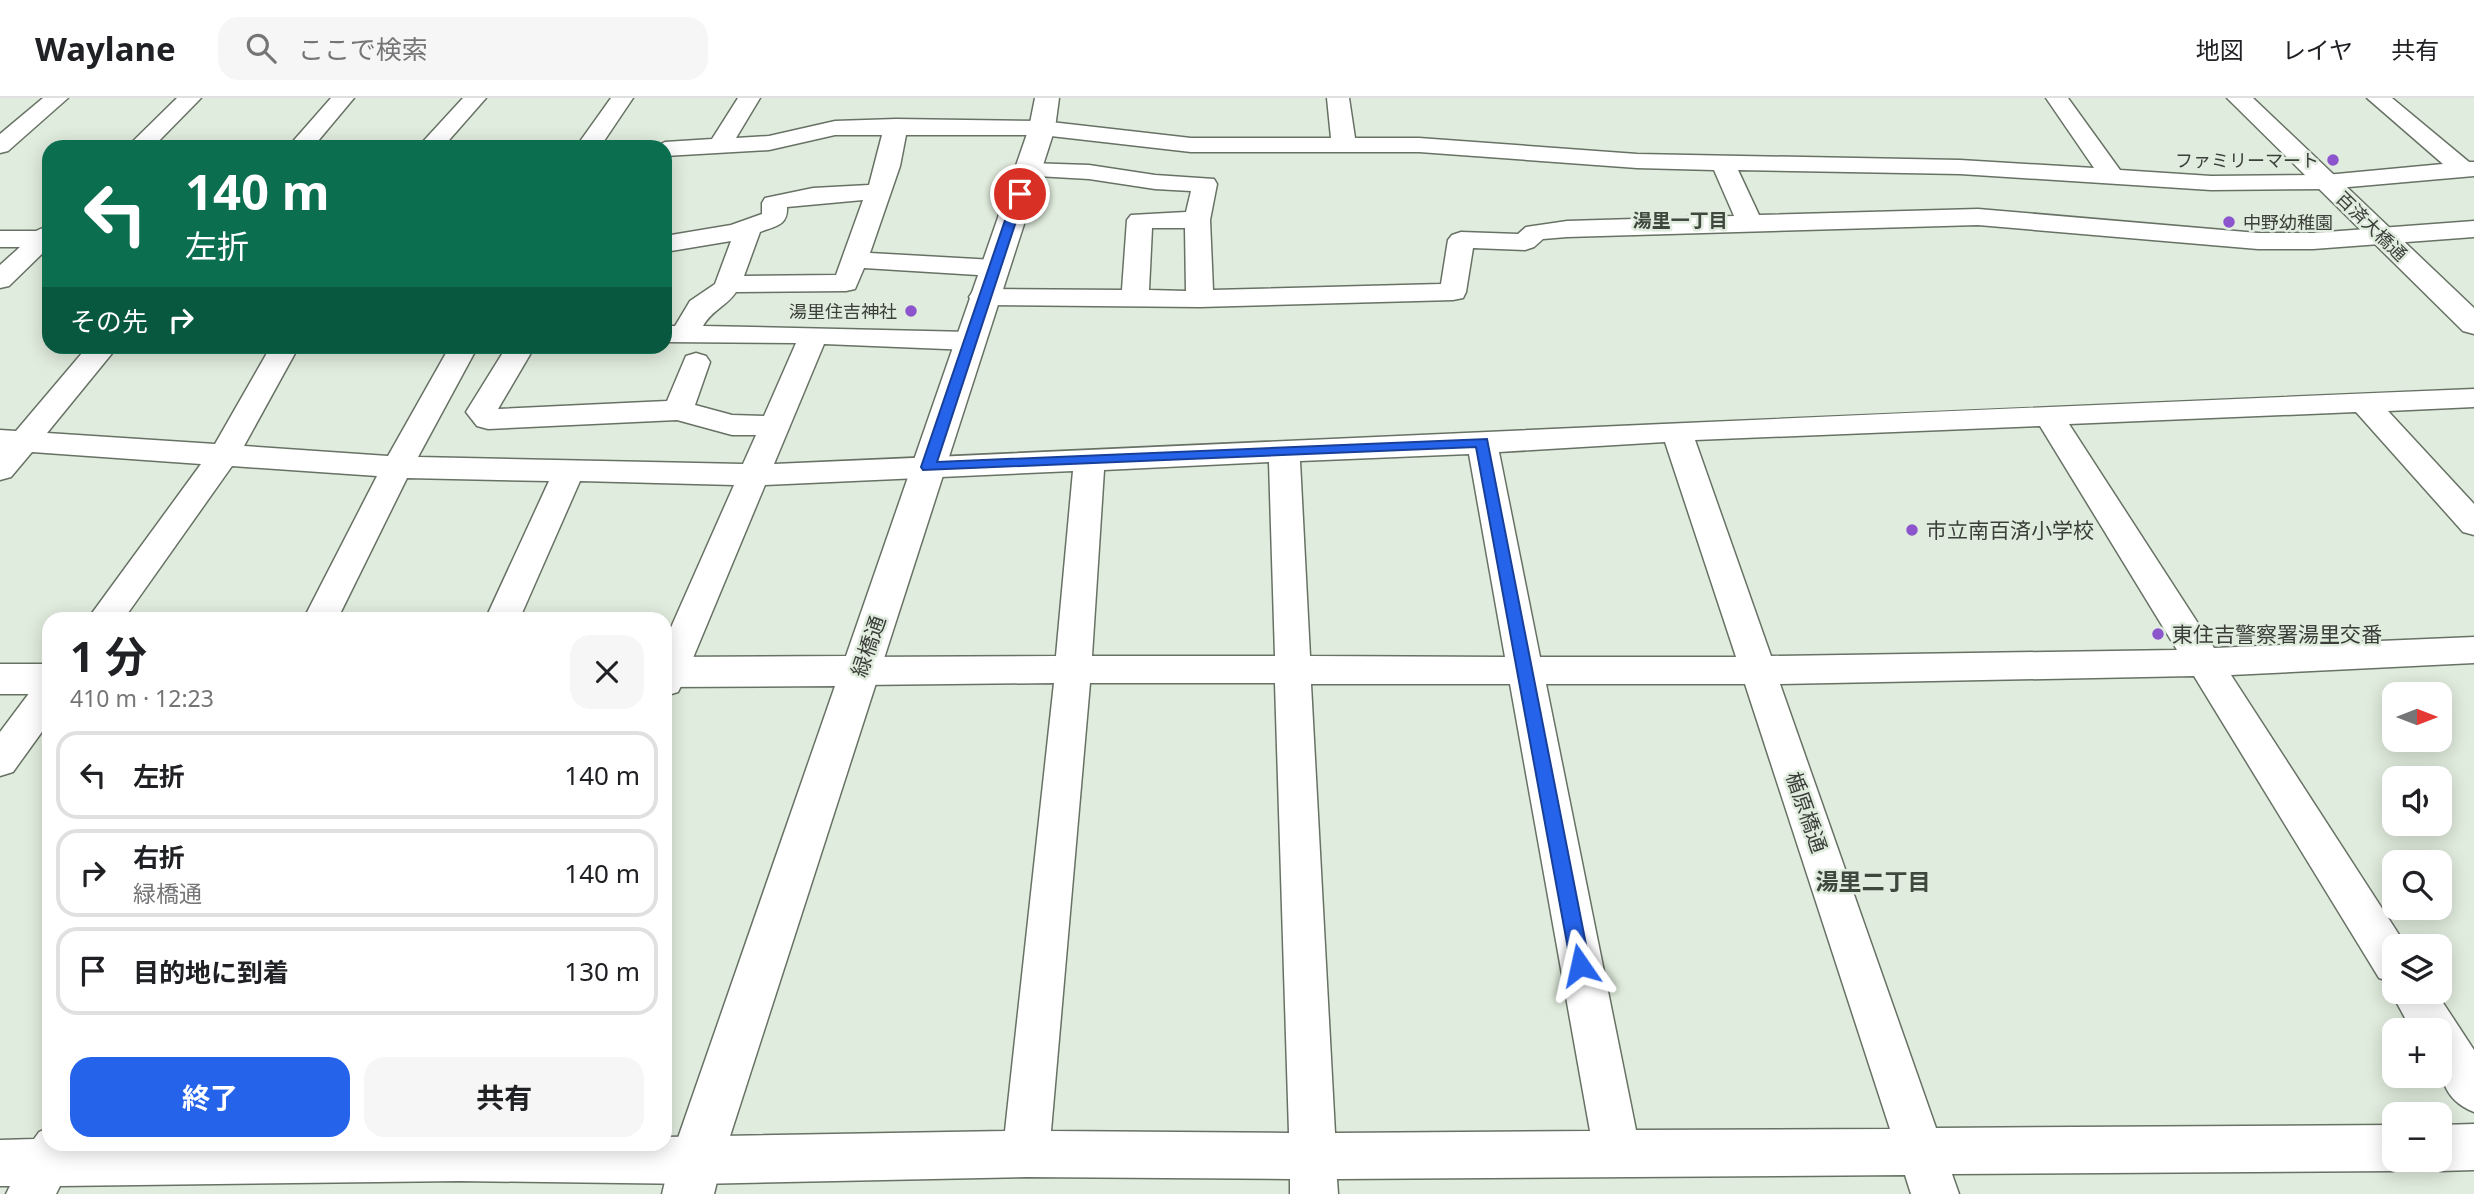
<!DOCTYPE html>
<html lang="ja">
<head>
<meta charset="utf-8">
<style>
  body { margin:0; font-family:"Noto Sans","Noto Sans JP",sans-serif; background:#f6f6f6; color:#202124; height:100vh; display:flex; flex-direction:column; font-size:26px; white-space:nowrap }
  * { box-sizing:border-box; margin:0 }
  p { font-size:23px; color:#757577 }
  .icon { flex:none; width:38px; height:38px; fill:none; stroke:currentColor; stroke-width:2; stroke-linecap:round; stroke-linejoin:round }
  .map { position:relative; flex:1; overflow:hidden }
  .side { position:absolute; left:42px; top:514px; width:630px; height:539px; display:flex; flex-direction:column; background:#fff; border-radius:21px; box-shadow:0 4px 18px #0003 }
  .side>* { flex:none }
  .hud { position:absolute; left:42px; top:42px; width:630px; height:214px; border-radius:21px; box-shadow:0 4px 18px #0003; background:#0b6e4f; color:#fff; overflow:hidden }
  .needle { width:46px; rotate:90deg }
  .tools { position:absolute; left:2382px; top:584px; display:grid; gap:14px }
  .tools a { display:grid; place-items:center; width:70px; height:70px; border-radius:14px; background:#fff; box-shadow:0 4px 18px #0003; font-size:35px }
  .pin { position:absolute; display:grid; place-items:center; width:60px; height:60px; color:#fff; margin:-30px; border:4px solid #fff; border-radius:50%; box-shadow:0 2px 7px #0007 }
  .me { position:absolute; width:77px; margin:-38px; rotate:349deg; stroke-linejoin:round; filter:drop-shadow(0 0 5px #0008) }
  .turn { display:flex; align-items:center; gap:24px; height:147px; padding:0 28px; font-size:32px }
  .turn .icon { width:91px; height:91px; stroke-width:2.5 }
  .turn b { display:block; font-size:49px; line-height:60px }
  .then { display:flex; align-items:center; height:66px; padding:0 28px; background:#0003; gap:14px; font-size:26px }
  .round { display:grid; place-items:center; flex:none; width:74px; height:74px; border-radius:21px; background:#f6f6f6 }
  .summary { display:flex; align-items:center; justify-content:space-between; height:119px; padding:0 28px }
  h1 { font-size:42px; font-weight:700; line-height:52px }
  .primary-button { display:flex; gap:14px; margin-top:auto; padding:14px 28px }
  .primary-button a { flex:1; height:80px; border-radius:21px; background:#2563eb; color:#fff; font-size:28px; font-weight:700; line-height:80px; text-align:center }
  .primary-button a+a { background:#f6f6f6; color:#202124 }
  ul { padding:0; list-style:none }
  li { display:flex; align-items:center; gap:21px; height:88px; margin:0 14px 10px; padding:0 14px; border:4px solid #e0e0e0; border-radius:21px }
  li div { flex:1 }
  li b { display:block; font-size:26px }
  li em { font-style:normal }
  header { display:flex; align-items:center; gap:42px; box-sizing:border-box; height:98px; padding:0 35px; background:#fff; border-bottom:2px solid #e0e0e0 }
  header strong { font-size:33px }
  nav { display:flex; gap:38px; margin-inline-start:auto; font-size:24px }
  .search { width:490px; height:63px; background:#f6f6f6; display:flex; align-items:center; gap:18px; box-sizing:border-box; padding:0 24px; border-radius:21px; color:#757577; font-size:26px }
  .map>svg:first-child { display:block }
</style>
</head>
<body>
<header>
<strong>Waylane</strong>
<div class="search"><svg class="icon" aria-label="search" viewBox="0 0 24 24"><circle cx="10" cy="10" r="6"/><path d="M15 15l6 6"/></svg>ここで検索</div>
<nav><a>地図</a><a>レイヤ</a><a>共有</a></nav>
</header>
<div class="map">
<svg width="2474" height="1096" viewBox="0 0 2474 1096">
  <rect width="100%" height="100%" fill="#e0ecdd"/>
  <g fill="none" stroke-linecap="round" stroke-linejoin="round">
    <defs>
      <path id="minor" d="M43 0H68L8 53 0 55V36Z
        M177 0H201L153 49H127Z
        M331 0H354L313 49H288Z
        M463 0H486L443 49H418Z
        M611 0H633L600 49H576Z
        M738 0H760L736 40 769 38 835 23 896 21 1042 23 1191 40H1331L1327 0H1349L1355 40H1419L1637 56 1960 62 2094 70 2046 0H2068L2120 72 2211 78 2326 77 2443 66 2367 0H2392L2469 64H2474V78L2326 91 2211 92 1960 76 1738 72 1759 117 1978 111 2258 135H2313L2474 123V139L2313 151H2258L1978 127 1567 139 1543 141 1534 149 1525 152 1473 150 1466 194 1463 200 1453 202 1200 209 983 207 973 205 969 199 973 193 983 191 1122 192 1127 122 1131 117 1186 114 1191 93 1155 91 1089 81 1019 77 1016 72 1019 67 1028 65 1089 67 1155 77 1214 81 1217 86 1210 122 1213 192 1441 186 1448 142 1452 137 1461 134 1518 136 1526 129 1567 123 1734 118 1714 72 1637 70 1419 54H1191L1042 37H906L900 68 870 155 994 162 1003 164 1007 170 1003 176 994 178 864 170 855 191 846 193 736 194C726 209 713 211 703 228L970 234 980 237 984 243 980 249 970 252 824 246 774 366C1341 341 1907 314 2474 291V309L2388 313 2474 406V437L2463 434 2356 314 2069 326 2214 550 2474 539V565L2231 577 2407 849H2394V885L2379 880 2194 578 1780 586 1936 1030 2394 1027V1062H2412L2410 1066 2394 1073 1952 1076 1959 1096H1911L1905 1077 1337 1081 1338 1096H1290V1081L1026 1079 696 1086 460 1083 60 1088 56 1096H6L10 1088H0V1042L34 1041 39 1034 49 1029V1046H665V1039L1005 1033 1054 585 859 587 846 583 841 573 846 563 859 559 1056 558 1073 373 765 387 683 584 678 594 665 598V543L734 387 580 383 519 522H485L549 383 407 380 337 522H303L377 378 232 368 123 522H87L201 366 32 354 11 379 0 382V332L16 333 88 248H118L47 335 215 346 271 248H299L244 348 388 358 450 248H478L418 359 743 366 756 337H732L677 322 488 331 477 328 466 314 507 248H535L498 311 667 303 686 258 696 255 706 258 710 264 695 307 732 317 764 318 796 245 665 244V228H675L690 203 715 186 731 143 665 154V138L731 127 762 116V105L765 100 813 90 869 87 882 37H835L769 52 665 58V49H654L665 44 712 41ZM863 102 836 177 744 178 760 134C775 128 788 128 787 109ZM1152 130H1185L1186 193 1149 192ZM2040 328 2177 552 1771 558 1695 342ZM1665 344 1736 559H1540L1499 354ZM1469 356 1505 559 1310 558 1300 363ZM1269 364 1275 558H1092L1104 372ZM1090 585H1275L1289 1035 1051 1033ZM1311 586H1510L1590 1033 1335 1035ZM1546 586H1745L1890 1031 1636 1032Z
        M49 127V149L9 188 0 190V167L20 149H0V133H36Z
        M49 582V624L13 674 0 678V634L36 586Z
        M2394 886V894H2436L2474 952V1014C2436 999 2440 968 2440 933H2412L2391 894Z
        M2474 1026V1072L2440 1073 2424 1066 2422 1062H2440V1027Z"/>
      <path id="tertiary" d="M1035 0H1059L1055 30 722 1063 714 1096H662L670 1063 835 588 665 589V559L846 558 1029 30Z
        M2227 0H2253L2474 210V236L2463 233Z
        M0 566H49V596H0Z"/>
    </defs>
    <use href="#minor" stroke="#677265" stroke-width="3"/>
    <use href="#tertiary" stroke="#677265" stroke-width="3"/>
    <use href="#minor" fill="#fff" fill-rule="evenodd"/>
    <use href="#tertiary" fill="#fff" fill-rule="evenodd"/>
  </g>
  <path fill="#2563eb" stroke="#184099" stroke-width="2" d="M1020 92 1025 96 937 364 1487 341 1590 867 1587 874 1580 876 1574 874 1571 867 1476 349 923 372 921 369 1014 96Z"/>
  <g fill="#8d55cd" stroke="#e0ecdd" stroke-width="2.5">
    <circle cx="2333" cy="62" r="7"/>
    <circle cx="2229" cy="124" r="7"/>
    <circle cx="911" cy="213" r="7"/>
    <circle cx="1912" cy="432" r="7"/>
    <circle cx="2158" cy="536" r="7"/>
  </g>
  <g text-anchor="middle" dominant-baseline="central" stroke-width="5" stroke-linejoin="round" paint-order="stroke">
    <g font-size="18" fill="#3a3f39" stroke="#e0ecdd" text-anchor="end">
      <text x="2319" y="62">ファミリーマート</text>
      <text x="2243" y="124" text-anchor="start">中野幼稚園</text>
      <text x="897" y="213">湯里住吉神社</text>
    </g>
    <g font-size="18" fill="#3a3f39" stroke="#e0ecdd">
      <text transform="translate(2372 128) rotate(44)">百済大橋通</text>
    </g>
    <g font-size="19" font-weight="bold" fill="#3e483c" stroke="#e0ecdd">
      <text x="1680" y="122">湯里一丁目</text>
    </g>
    <g font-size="21" fill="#3a3f39" stroke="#e0ecdd" text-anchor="start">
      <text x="1926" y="432">市立南百済小学校</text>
      <text x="2172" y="536">東住吉警察署湯里交番</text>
    </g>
    <g font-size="21" fill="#3a3f39" stroke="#e0ecdd">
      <text transform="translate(868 548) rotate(-71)">緑橋通</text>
      <text transform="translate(1807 714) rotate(71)">楯原橋通</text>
    </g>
    <g font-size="23" font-weight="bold" fill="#3e483c" stroke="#e0ecdd">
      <text x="1873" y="783">湯里二丁目</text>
    </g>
  </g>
</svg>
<div class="tools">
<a><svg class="needle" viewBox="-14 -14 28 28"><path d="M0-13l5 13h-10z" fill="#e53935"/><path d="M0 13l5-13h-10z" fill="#757577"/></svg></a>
<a><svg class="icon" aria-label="sound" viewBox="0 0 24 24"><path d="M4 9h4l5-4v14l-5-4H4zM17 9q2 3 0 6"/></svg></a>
<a><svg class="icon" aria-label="search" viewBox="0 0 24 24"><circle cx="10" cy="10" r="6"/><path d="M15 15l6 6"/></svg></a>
<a><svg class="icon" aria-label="layers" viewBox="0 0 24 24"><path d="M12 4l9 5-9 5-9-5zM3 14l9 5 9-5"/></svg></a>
<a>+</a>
<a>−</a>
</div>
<div class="pin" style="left:1020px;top:96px;background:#d93025"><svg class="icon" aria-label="arrive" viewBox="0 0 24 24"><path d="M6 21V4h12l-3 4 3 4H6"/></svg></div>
<svg class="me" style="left:1580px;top:867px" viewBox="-20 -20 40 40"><path d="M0-17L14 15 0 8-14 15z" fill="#2563eb" stroke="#fff" stroke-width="4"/></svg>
<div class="hud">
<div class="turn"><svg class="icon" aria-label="left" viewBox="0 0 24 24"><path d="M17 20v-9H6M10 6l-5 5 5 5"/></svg><div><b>140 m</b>左折</div></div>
<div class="then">その先<svg class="icon" aria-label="right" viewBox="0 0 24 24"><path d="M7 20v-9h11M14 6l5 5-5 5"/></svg></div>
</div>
<section class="side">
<div class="summary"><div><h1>1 分</h1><p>410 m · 12:23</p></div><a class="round"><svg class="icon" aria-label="close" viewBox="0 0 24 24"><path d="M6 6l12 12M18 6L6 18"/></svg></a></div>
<ul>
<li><svg class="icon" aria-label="left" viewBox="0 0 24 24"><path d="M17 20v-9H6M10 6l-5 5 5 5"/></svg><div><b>左折</b></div><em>140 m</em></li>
<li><svg class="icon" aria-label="right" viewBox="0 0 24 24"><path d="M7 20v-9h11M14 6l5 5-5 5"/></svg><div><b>右折</b><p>緑橋通</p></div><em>140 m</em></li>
<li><svg class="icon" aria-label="arrive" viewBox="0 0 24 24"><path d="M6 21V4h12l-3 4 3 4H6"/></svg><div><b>目的地に到着</b></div><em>130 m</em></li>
</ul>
<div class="primary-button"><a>終了</a><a>共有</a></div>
</section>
</div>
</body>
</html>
